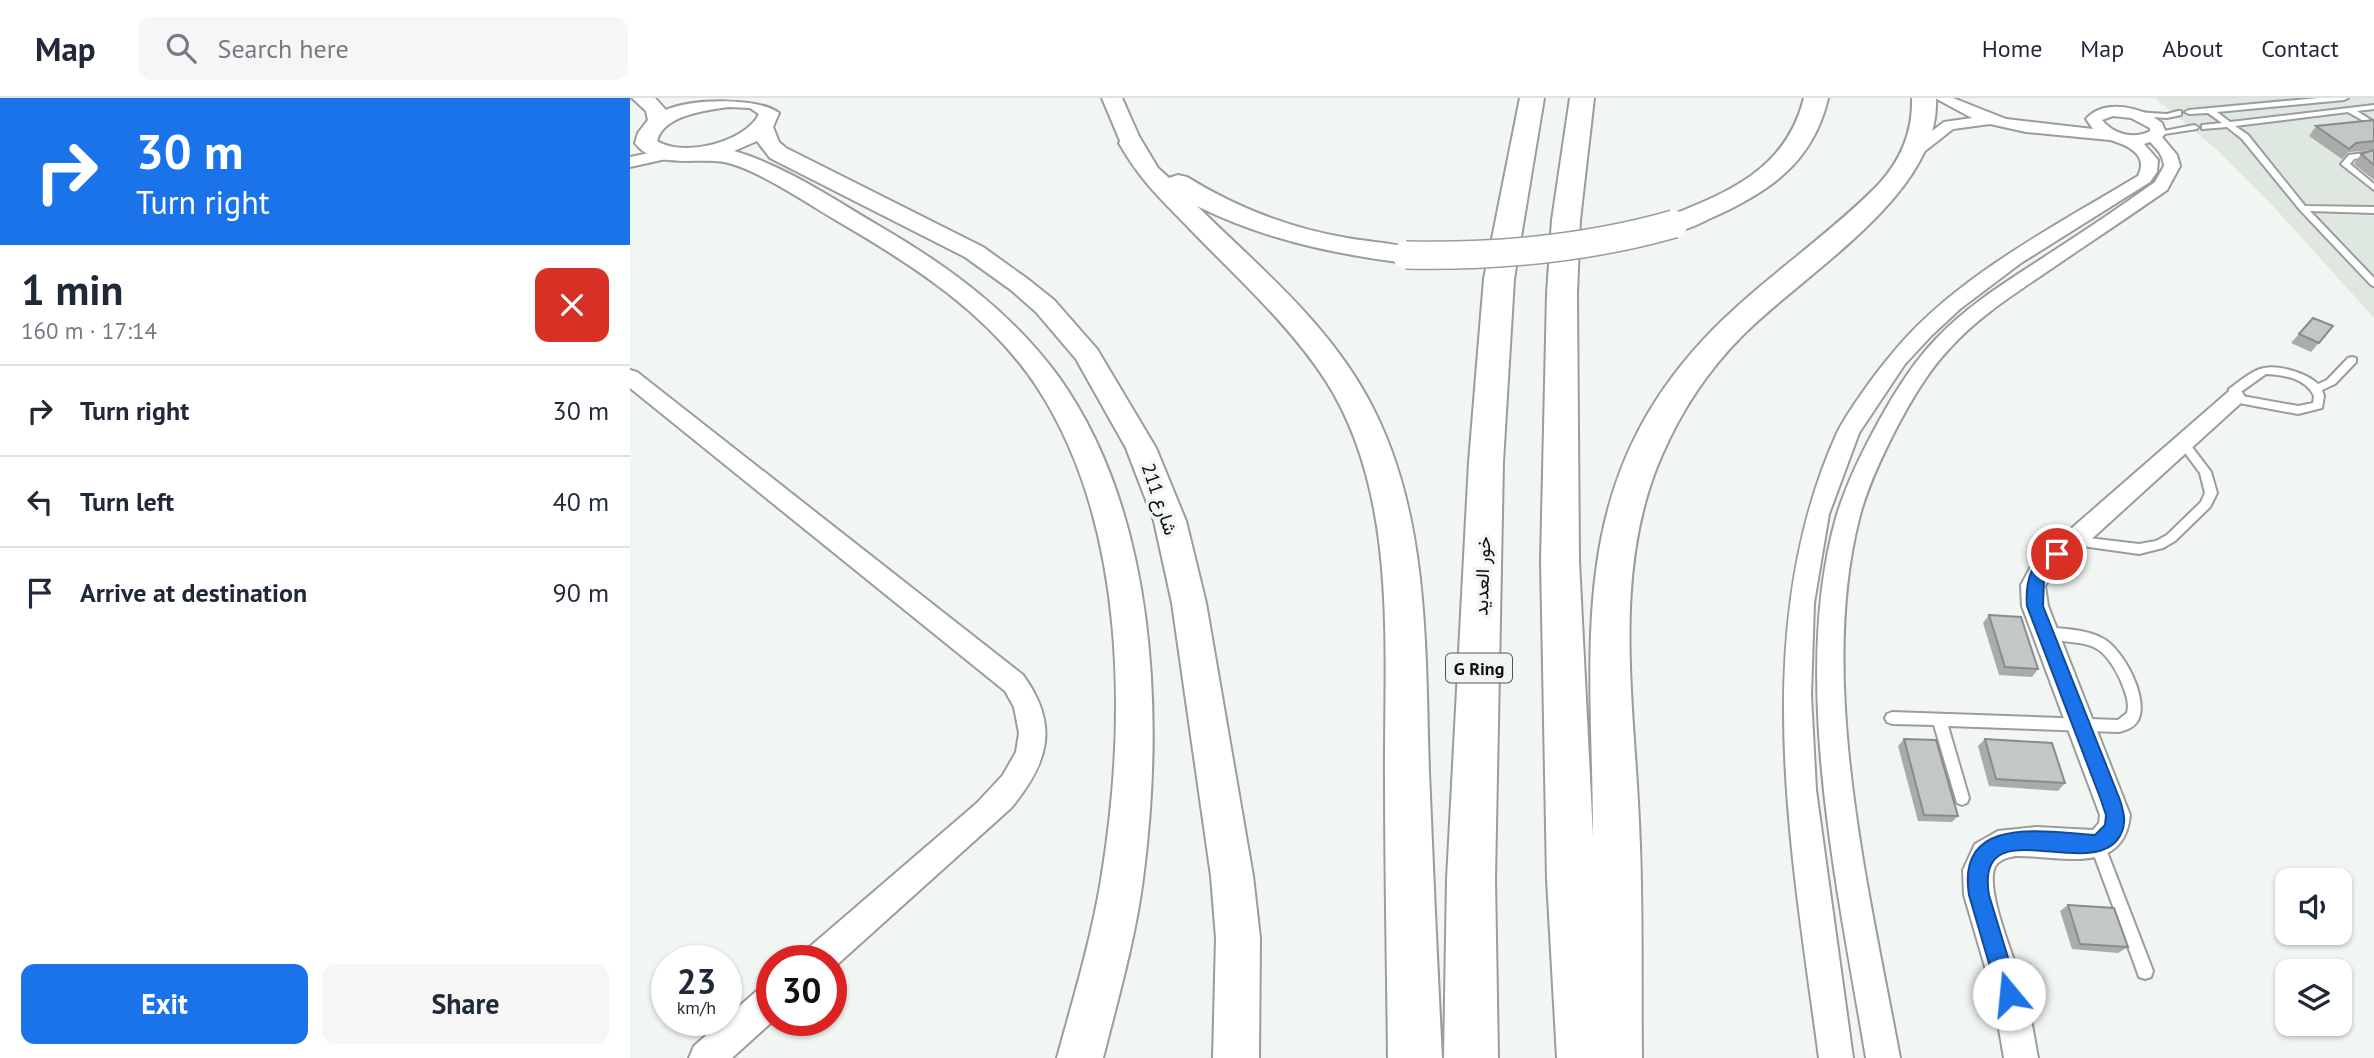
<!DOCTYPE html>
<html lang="en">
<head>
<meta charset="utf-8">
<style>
  body { margin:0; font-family:"PT Sans",Vazirmatn,sans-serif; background:#f6f6f7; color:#1f2937; height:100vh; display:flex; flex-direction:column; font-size:26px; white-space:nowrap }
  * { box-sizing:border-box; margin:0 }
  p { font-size:23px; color:#747a83 }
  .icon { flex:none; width:38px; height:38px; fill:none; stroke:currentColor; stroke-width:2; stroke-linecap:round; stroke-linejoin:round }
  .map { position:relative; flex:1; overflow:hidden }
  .details { display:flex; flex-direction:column; background:#fff; width:630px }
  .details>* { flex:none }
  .guide { background:#1a73e8; color:#fff; overflow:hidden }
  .fabs { position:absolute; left:1645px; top:770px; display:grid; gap:14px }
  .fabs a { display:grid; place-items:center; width:77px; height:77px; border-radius:14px; background:#fff; box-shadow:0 2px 5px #0004; font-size:35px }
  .speed { position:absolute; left:21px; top:847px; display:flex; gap:14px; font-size:35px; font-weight:700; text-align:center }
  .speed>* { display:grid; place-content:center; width:91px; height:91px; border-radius:50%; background:#fff; box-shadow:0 2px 5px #0004; line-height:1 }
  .speed small { font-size:18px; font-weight:400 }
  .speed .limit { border:10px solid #d22; background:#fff; color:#111 }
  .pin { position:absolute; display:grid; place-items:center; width:60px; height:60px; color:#fff; margin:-30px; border:4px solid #fff; border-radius:50%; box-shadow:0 2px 7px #0007 }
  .me { position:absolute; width:77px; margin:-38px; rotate:343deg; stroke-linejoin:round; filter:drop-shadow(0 0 5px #0008) }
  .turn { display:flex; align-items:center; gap:24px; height:147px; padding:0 21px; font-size:32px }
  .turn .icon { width:91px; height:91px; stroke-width:2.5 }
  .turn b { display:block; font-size:49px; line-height:60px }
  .round { display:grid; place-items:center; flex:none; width:74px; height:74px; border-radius:14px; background:#f6f6f7 }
  .headline { display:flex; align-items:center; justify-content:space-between; height:119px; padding:0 21px }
  h1 { font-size:42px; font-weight:800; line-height:52px }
  .button { display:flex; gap:14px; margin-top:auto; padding:14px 21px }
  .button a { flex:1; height:80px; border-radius:14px; background:#1a73e8; color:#fff; font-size:28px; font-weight:800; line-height:80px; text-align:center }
  .button a+a { background:#f6f6f7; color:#1f2937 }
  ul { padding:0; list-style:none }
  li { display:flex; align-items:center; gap:21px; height:91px; padding:0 21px; border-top:2px solid #e0e1e3 }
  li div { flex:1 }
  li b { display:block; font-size:26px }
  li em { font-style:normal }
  header { display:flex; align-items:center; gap:42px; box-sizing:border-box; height:98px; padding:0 35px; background:#fff; border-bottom:2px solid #e0e1e3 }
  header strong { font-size:33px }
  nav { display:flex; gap:38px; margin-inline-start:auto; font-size:24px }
  .search { width:490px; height:63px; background:#f6f6f7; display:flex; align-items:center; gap:18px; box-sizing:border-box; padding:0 24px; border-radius:14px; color:#747a83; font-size:26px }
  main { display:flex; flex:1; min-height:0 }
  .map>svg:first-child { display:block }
</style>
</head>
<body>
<header>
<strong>Map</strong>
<div class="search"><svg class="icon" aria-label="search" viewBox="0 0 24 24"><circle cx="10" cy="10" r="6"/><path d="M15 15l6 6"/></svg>Search here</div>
<nav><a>Home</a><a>Map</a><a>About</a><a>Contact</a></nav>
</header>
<main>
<section class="details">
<div class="guide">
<div class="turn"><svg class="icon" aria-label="right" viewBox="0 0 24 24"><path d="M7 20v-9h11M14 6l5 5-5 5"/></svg><div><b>30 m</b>Turn right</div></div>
</div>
<div class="headline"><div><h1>1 min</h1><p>160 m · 17:14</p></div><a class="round" style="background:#d93025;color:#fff"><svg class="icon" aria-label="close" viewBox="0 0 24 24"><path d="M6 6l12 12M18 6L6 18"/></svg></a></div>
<ul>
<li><svg class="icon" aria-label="right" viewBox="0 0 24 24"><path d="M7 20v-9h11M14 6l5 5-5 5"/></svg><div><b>Turn right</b></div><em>30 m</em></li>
<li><svg class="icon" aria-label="left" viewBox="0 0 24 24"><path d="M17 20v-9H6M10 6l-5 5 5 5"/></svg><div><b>Turn left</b></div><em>40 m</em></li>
<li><svg class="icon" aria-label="arrive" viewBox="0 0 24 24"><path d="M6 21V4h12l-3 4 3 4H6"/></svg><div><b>Arrive at destination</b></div><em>90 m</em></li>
</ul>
<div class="button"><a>Exit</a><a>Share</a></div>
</section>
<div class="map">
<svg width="1744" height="960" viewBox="0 0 1744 960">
  <rect width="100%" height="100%" fill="#f2f6f3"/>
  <path fill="#dee8e0" d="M1525 0H1744V220L1643 108 1587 52Z"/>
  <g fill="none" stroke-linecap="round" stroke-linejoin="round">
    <defs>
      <path id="lane" d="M1689 0H1718L1714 2 1587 14 1600 24 1744 7V11L1727 13 1744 24V29L1718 14 1605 28 1618 37 1675 108 1744 109V115L1680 113 1744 180V188L1741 187 1670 112 1612 41 1597 29 1572 31V27L1592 25 1578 15 1559 16 1555 14 1559 12Z
        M1548 13H1551V17L1537 20 1505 18 1501 16 1505 14 1537 16Z
        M1564 27 1568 29 1567 31 1528 37 1524 35Z
        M1744 54V58L1724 61 1720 66 1744 86V92L1711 66 1719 57Z
        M1722 259 1726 260V264L1705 286 1692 292 1694 298 1692 310 1668 316 1609 305 1598 297 1599 291C1609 284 1622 272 1634 270 1650 267 1676 275 1688 286L1697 282 1718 260ZM1636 276C1654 277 1676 280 1684 298L1683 305 1668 308 1612 298 1608 296Z
        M1552 340 1556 341 1581 374 1587 395 1580 409 1545 443 1533 450 1509 456 1438 446 1436 443 1438 440 1442 438 1509 446 1526 443 1537 437 1571 404 1575 395 1570 375 1547 344Z
        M1414 529C1433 531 1455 531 1472 540 1493 550 1521 603 1507 624 1503 630 1496 632 1489 634L1318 628 1339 700 1337 705 1332 707 1327 705 1304 627 1262 626 1257 624 1255 620 1257 616 1262 614 1488 622 1497 615C1500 604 1495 594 1491 583 1468 533 1451 551 1409 538L1408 534 1409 530Z
        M1467 739 1472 741 1474 746 1523 873 1521 879 1515 881 1509 879 1507 873 1460 746 1462 741Z"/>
      <path id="street" d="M1305 0H1323L1376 21 1463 31 1456 21C1474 0 1513 9 1532 25L1536 35 1532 39 1547 57 1550 68 1537 92C1497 120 1456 147 1415 175 1381 198 1347 220 1320 250 1298 273 1282 301 1267 329 1252 358 1237 389 1229 421 1187 586 1240 796 1270 960H1236C1209 796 1160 583 1206 420 1216 386 1232 354 1249 323 1265 294 1283 265 1306 241 1334 211 1368 189 1402 167 1443 140 1485 113 1525 84L1534 68C1533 57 1527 51 1520 44L1514 46 1528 62 1527 74 1520 84 1391 165 1330 211 1302 237 1275 266 1229 335 1199 416 1184 505 1181 597 1186 692 1223 960H1189C1162 755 1118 532 1207 335 1218 313 1245 276 1261 257 1323 180 1425 128 1508 78 1519 57 1498 47 1480 42L1396 34 1360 26 1323 31 1290 57H1278L1276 54 1278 51 1314 24 1342 20ZM1483 18 1501 20 1520 30V33C1504 42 1483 36 1472 22Z
        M39 51 45 53 47 56 45 59 0 69V59Z
        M0 272 7 274 393 577C430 628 418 665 381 710L201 872V863H171L176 852 347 705 373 677 386 654 389 635 384 609 375 593 0 290Z
        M1605 292 1612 294 1615 299 1612 304 1422 477 1415 488 1418 508 1500 717C1494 779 1429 757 1386 758 1378 759 1367 762 1364 771 1356 798 1388 867 1395 896 1401 917 1404 939 1408 960H1374L1363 896 1334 797 1333 772 1345 746 1368 733 1406 729 1463 732 1469 725 1470 717 1392 508 1391 487 1404 463 1598 294Z
        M142 886V922H144L102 960H59L64 948 130 890Z"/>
      <path id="secondary" d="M2 0H25L36 12C63 0 130 0 149 15L143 29 149 44 156 50 353 149 399 182 424 202 467 251 526 350 556 423 576 505 623 778 630 840 629 960H583L586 840 581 778 542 505 524 423 496 350 446 261 406 214 381 192 335 159 140 60 127 43 104 53C156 68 205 102 251 129 318 168 382 215 428 278 527 416 534 619 513 781 505 842 488 901 473 960H427C443 901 461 843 471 782 497 625 497 427 407 289 359 216 283 167 209 124 178 106 128 71 94 64 66 59 25 72 5 45L8 35 18 22 16 13ZM99 9 120 10 129 16C116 44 53 60 27 43 33 17 77 12 99 9Z
        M472 0H492L512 45 509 50H493Z"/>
      <path id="highway" d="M890 0H914L884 181 873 364 865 781 868 960H814L817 781 839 364 854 181Z
        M940 0H964L950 122 947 196 949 463 963 739C963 553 933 393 1073 242 1127 184 1194 142 1248 87 1271 62 1283 34 1282 0H1306C1311 96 1174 175 1112 238 1078 272 1051 313 1032 357 981 472 1004 603 1009 724 1013 802 1011 881 1012 960H927L917 781 911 463 917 196 922 122Z
        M1174 0H1198C1183 65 1139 94 1081 120 1066 127 1051 136 1034 132L1030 126 1034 120C1098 95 1156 72 1174 0Z
        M501 38 510 40 528 70 539 80 548 77 557 79C607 110 659 130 717 140 740 144 763 145 786 151L790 157 786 163 776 165C703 156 633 141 567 108 626 166 695 223 736 297 800 411 795 547 799 674 803 769 807 865 812 960H758C757 867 755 773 755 680 754 550 769 398 696 283 659 226 606 179 559 130 530 100 510 82 489 45L492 40Z"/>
    </defs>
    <use href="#lane" stroke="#9a9d9b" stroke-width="4"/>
    <use href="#street" stroke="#9a9d9b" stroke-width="4"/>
    <use href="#secondary" stroke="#9a9d9b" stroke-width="4"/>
    <use href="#highway" stroke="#9a9d9b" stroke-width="4"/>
    <use href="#lane" fill="#fff" fill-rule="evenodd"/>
    <use href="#street" fill="#fff" fill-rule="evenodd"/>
    <use href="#secondary" fill="#fff" fill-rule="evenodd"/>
    <use href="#highway" fill="#fff" fill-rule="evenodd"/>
    <defs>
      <path id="highway-bridge" d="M776 157C868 159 956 151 1044 126"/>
    </defs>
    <use href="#highway-bridge" stroke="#9a9d9b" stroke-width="30" stroke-linecap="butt"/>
    <use href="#highway-bridge" stroke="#fff" stroke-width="27"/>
  </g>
  <path fill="#a9aca9" d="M1744 22V52L1719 54 1712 61 1679 38 1686 28Z
    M1744 52V82L1724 66 1731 56Z
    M1683 220 1703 228 1681 254 1661 245Z
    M1359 517 1408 571 1402 579 1369 577 1353 525Z
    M1274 641 1328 718 1322 724 1288 723 1268 648Z
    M1355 641 1435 685 1428 693 1359 688 1348 648Z
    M1438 807 1498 849 1488 855 1442 851 1430 813Z"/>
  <path fill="#c4c8c5" stroke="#898c8a" stroke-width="2" d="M1744 22V43L1726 45 1719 51 1686 28Z
    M1744 52V67L1731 56Z
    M1683 220 1703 228 1689 245 1669 236Z
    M1359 517 1391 519 1408 571 1375 569Z
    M1274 641 1306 642 1328 718 1294 717Z
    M1355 641 1422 645 1435 685 1366 681Z
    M1438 807 1484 810 1498 849 1450 846Z"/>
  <path fill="#1a73e8" stroke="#114b97" stroke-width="2" d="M1427 450 1435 456 1414 481 1413 508 1490 702C1494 715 1497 725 1490 738 1462 786 1344 709 1359 797L1389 896 1386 904 1379 907 1371 904 1368 896 1339 797C1326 716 1414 734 1465 737L1475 727 1476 717 1471 702 1397 508C1395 484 1401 459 1427 450Z"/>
  <g text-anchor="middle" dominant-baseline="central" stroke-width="7" stroke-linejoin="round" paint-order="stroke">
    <rect fill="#f2f6f3" stroke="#535553" stroke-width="2" x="816" y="555.5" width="66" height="29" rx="5"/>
    <g font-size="18" font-weight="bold" fill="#0f100f">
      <text x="849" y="570">G Ring</text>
    </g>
    <g font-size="19" fill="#0f100f" stroke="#f2f6f3">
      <text transform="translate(530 401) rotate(71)">شارع 211</text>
      <text transform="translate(852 478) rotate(-88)">خور العديد</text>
    </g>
  </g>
</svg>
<div class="fabs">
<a><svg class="icon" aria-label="sound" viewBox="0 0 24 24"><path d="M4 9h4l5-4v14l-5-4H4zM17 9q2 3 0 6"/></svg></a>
<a><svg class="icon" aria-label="layers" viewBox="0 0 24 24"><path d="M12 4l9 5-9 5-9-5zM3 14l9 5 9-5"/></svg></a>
</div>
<div class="speed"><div>23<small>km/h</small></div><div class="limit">30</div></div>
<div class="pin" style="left:1427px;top:456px;background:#d93025"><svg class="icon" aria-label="arrive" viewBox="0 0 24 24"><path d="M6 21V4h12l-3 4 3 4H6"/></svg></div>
<svg class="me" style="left:1379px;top:896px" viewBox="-20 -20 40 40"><circle r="19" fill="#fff"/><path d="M0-13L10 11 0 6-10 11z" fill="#1a73e8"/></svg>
</div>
</main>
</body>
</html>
